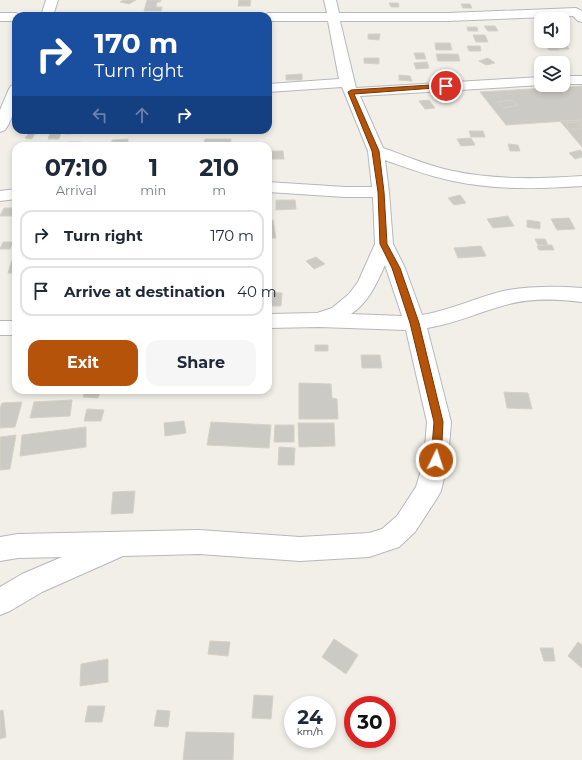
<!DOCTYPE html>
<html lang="en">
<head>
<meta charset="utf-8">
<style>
  body { margin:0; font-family:Montserrat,sans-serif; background:#f6f6f7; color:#1f2937; height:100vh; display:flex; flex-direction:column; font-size:15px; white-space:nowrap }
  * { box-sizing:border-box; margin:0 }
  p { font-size:13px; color:#747a83 }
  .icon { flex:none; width:22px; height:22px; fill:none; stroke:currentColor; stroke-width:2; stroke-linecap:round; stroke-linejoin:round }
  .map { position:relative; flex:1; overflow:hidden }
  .sheet { position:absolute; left:12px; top:142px; width:260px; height:252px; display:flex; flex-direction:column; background:#fff; border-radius:12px; box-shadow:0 2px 6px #0003 }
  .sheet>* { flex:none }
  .hud { position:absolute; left:12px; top:12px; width:260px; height:122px; border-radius:12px; box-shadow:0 2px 6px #0003; background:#1a4fa0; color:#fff; overflow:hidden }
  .tools { position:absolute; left:534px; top:12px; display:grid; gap:8px }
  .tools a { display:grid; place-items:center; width:36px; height:36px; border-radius:8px; background:#fff; box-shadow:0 2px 6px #0003; font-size:20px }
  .speed { position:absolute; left:284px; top:696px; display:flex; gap:8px; font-size:20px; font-weight:700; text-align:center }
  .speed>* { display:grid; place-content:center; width:52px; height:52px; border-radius:50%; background:#fff; box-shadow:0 2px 6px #0003; line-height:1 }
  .speed small { font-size:10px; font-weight:400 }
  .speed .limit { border:6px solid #d22; background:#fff; color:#111 }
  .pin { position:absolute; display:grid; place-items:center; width:34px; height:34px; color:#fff; margin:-17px; border:2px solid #fff; border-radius:50%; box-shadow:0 1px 4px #0007 }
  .me { position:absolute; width:44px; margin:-22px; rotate:4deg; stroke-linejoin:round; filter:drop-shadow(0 0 3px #0008) }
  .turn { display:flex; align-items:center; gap:14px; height:84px; padding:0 16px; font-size:18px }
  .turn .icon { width:52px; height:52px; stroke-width:2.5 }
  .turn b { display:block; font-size:28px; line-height:34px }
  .lanes { display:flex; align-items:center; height:38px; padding:0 16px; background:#0003; justify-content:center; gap:20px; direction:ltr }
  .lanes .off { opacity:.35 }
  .eta { display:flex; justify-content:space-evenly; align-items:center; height:68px; text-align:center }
  .eta b { font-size:24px; font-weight:700; line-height:28px }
  .button { display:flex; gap:8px; margin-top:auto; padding:8px 16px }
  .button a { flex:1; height:46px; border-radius:12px; background:#b45309; color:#fff; font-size:16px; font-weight:700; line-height:46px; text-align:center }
  .button a+a { background:#f6f6f7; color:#1f2937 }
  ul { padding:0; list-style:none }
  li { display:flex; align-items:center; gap:12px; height:50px; margin:0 8px 6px; padding:0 8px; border:2px solid #e0e1e3; border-radius:12px }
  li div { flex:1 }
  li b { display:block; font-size:15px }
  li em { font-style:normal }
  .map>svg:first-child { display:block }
</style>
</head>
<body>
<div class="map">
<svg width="582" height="760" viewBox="0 0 582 760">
  <rect width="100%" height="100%" fill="#f1efe8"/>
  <path fill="#cccac5" stroke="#d6d1c6" d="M124 0H136L129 4 120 2Z
    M147 0H161L160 2H157L156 7H162L161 11H144Z
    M239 0H251L250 6H238Z
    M389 3H398L399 7H391Z
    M461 4H470L472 8H463Z
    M484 26H495L498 31H488Z
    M467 27H477L478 31H468Z
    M368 34H380L379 40 368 39Z
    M473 35H485L488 42H476Z
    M435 43H450L452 50H436Z
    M554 43H565L569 49H559Z
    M544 44H554L559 50H549Z
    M467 46H480L481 51H469Z
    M414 53H424L426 59H416Z
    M436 54H458L460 61H438Z
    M364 58H379V64L364 63Z
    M488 58 495 63 486 65 479 61Z
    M427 62 429 68 416 69 414 63Z
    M302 74V80H286V75Z
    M399 75 410 76 412 81 399 80Z
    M439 75H448L449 80H441Z
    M582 86V120L506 125 480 92Z
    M429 100 435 108 425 109 419 101Z
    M512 100 518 105 504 108 497 102Z
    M582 120V147L560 121Z
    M579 122 582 129H569L566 123Z
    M65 130H80V133L65 134Z
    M251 130H268V132L252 133Z
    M469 131H483L485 137H471Z
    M29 133H35L32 139 25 138Z
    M50 133H61L59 139H48Z
    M471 138 475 145 461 146 457 139Z
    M128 139V146H112V140Z
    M205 139H231L230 146H203Z
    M67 142H81L79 146H65Z
    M508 144 518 145 520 151H510Z
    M580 150 582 152V157L575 159 569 153Z
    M268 151H283L284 159H268Z
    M460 195 466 203 454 205 448 198Z
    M276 200H295L296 209 276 210Z
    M4 208H16L13 216H0Z
    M508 216 514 226 493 228 487 219Z
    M569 218 575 229 557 230 551 219Z
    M273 220 276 238H268V221Z
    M527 220 540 222V229L527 227Z
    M535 239H545L548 245H538Z
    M3 242H13L10 249H0Z
    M552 245 554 250H539L537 246Z
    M481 246 486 256 458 258 454 248Z
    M316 257 325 264 314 269 306 261Z
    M12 260H16V273H8Z
    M268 292 282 293 281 306H268Z
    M315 345H328V351H315Z
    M361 355H380L382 368H362Z
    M299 383 331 384 332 398 337 399 338 419H299Z
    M85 390H101L98 398 83 397Z
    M504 392 528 393 532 409 507 408Z
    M72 400 70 416 30 418 34 402Z
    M22 402 15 427 0 428V408L2 403Z
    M87 409 104 410 101 421H84Z
    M184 421 186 433 165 436 164 423Z
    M211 422 271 425 269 448 207 445Z
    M298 423H334L335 446 299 447Z
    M275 425H294V442H274Z
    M86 427V447L20 456 22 435Z
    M16 435 10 469 0 470V437Z
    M279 447 295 448 294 465H278Z
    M135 491 133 513 111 514 113 492Z
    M334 639 358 655 346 674 322 657Z
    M210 641 230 642 228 656 208 654Z
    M578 642 582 645V668L568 656Z
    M540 648H553L555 661H544Z
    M108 659V682L80 686 81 664Z
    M254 695 273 696 271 719 252 718Z
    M88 706H105L102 722H85Z
    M3 710 6 737 0 739V711Z
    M157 710 170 711 168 727 154 726Z
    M186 732 234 733 233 760H183Z"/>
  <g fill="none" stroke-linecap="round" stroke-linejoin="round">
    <defs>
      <path id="minor" d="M46 0H58L53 16H41Z
        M324 0H336L339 13H448L576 8 582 11V22L578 21 573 16 448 21H340L356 88 541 77V85L360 96 383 148C406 156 429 166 453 171 495 180 539 179 582 176V186C539 189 495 190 453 181 429 176 407 168 385 160L389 192 393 244 405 268 422 315C452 310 479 296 508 290 534 286 556 286 582 288V302C558 299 533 298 509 304 481 311 455 324 427 328L451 422 448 460 441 491 437 498 415 532 399 547 369 557 300 561 199 554 123 556 42 592 10 611 0 615V587L22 574 62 557 18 558 0 561V537L18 534 199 530 300 537 369 533 382 529 397 516 416 487 424 460 427 422 406 330 319 327 268 328V314L317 313 332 308 349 294 358 282 375 244 373 197H345L268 192V182L345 187H372L368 151 342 87 268 92V84L339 79 328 21H268V16H263L268 13H327ZM385 265 402 316 351 314C368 303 377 283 385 265Z
        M0 13H16L21 16H16V21H0Z
        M563 76H582V84H563Z
        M16 85C16 101 15 116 5 130L0 132V110L9 89 11 86Z
        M16 189V199L0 201V191Z
        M0 321H16V335H0Z"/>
    </defs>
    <use href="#minor" stroke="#b5b8bc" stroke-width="2"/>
    <use href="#minor" fill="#fff" fill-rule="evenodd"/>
  </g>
  <path fill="#b45309" stroke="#753606" d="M446 84 449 86 448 87 354 94 379 151 384 192 387 244 400 268 419 323 443 422 441 460 440 463H432L431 460 434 422 410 323 392 268 380 244 378 192 372 151 348 92 351 90Z"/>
</svg>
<div class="tools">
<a><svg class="icon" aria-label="sound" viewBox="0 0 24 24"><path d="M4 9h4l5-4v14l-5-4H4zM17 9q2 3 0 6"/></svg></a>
<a><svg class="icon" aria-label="layers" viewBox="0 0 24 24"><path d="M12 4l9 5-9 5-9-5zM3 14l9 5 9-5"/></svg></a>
</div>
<div class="speed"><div>24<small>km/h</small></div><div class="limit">30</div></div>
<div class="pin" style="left:446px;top:86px;background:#d93025"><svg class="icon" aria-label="arrive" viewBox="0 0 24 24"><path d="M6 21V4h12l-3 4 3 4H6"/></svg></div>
<svg class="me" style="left:436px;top:460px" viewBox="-20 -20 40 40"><circle r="17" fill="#b45309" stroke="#fff" stroke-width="3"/><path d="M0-11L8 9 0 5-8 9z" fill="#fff"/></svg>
<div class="hud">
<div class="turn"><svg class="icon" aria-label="right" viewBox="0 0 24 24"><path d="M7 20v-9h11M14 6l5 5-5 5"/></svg><div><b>170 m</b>Turn right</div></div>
<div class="lanes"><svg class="icon off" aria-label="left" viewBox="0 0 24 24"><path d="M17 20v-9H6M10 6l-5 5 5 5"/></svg><svg class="icon off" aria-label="ahead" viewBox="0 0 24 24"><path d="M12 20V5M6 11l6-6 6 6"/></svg><svg class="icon" aria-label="right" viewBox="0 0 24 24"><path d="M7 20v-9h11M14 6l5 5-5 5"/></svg></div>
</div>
<section class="sheet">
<div class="eta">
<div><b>07:10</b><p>Arrival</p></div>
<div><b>1</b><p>min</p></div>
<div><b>210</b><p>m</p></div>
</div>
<ul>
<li><svg class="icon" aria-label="right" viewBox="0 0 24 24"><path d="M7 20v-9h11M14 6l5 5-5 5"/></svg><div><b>Turn right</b></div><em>170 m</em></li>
<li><svg class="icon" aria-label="arrive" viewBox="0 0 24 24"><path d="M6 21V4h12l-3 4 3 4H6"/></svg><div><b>Arrive at destination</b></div><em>40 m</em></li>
</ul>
<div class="button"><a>Exit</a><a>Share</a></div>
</section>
</div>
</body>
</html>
